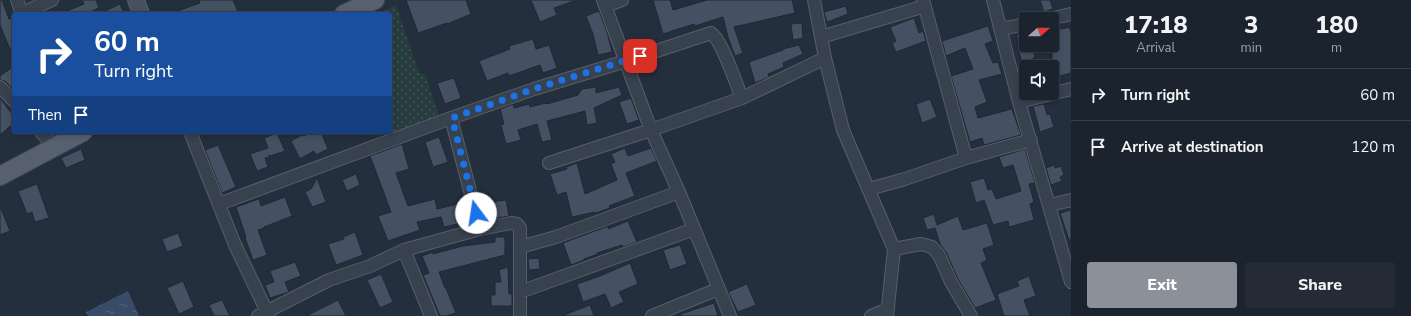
<!DOCTYPE html>
<html lang="en">
<head>
<meta charset="utf-8">
<style>
  body { margin:0; font-family:"Nunito Sans",sans-serif; background:#242b36; color:#f1f3f6; height:100vh; display:flex; flex-direction:column; font-size:15px; white-space:nowrap }
  * { box-sizing:border-box; margin:0 }
  p { font-size:13px; color:#a0a4aa }
  .icon { flex:none; width:22px; height:22px; fill:none; stroke:currentColor; stroke-width:2; stroke-linecap:round; stroke-linejoin:round }
  .map { position:relative; flex:1; overflow:hidden }
  .drawer { display:flex; flex-direction:column; background:#1b232e; width:340px }
  .drawer>* { flex:none }
  .hud { position:absolute; left:12px; top:12px; width:380px; height:122px; border-radius:4px; box-shadow:0 2px 6px #0003,0 0 0 1px #39404a; background:#1a4fa0; color:#fff; overflow:hidden }
  .needle { width:26px; rotate:69deg }
  .tools { position:absolute; left:1019px; top:12px; display:grid; gap:8px }
  .tools a { display:grid; place-items:center; width:40px; height:40px; border-radius:4px; background:#1b232e; box-shadow:0 2px 6px #0003,0 0 0 1px #39404a; font-size:20px }
  .pin { position:absolute; display:grid; place-items:center; width:34px; height:34px; color:#fff; margin:-17px; border-radius:8px; box-shadow:0 2px 6px #0006 }
  .me { position:absolute; width:44px; margin:-22px; rotate:346deg; stroke-linejoin:round; filter:drop-shadow(0 0 3px #0008) }
  .turn { display:flex; align-items:center; gap:14px; height:84px; padding:0 16px; font-size:18px }
  .turn .icon { width:52px; height:52px; stroke-width:2.5 }
  .turn b { display:block; font-size:28px; line-height:34px }
  .then { display:flex; align-items:center; height:38px; padding:0 16px; background:#0003; gap:8px; font-size:15px }
  .eta { display:flex; justify-content:space-evenly; align-items:center; height:68px; text-align:center }
  .eta b { font-size:24px; font-weight:800; line-height:28px }
  .button { display:flex; gap:8px; margin-top:auto; padding:8px 16px }
  .button a { flex:1; height:46px; border-radius:4px; background:#8c9099; color:#fff; font-size:16px; font-weight:800; line-height:46px; text-align:center }
  .button a+a { background:#242b36; color:#f1f3f6 }
  ul { padding:0; list-style:none }
  li { display:flex; align-items:center; gap:12px; height:52px; padding:0 16px; border-top:1px solid #39404a }
  li div { flex:1 }
  li b { display:block; font-size:15px }
  li em { font-style:normal }
  main { display:flex; flex:1; min-height:0 }
  .map>svg:first-child { display:block }
</style>
</head>
<body>
<main>
<div class="map">
<svg width="1071" height="316" viewBox="0 0 1071 316">
  <defs>
    <pattern id="grass-dots" width="8" height="8" patternUnits="userSpaceOnUse"><rect width="8" height="8" fill="#263c3f"/><path d="M2 2h.1M6 6h.1" fill="none" stroke="#435659" stroke-width="1.8" stroke-linecap="round"/></pattern>
    <pattern id="water-ripples" width="26" height="14" patternUnits="userSpaceOnUse"><rect width="26" height="14" fill="#394c67"/><path d="M2 4q2-2 4 0t4 0M15 11q2-2 4 0t4 0" fill="none" stroke="#53647b"/></pattern>
  </defs>
  <rect width="100%" height="100%" fill="#242f3e"/>
  <path fill="url(#grass-dots)" d="M396 5 419 73 425 74 439 115 392 134 390 128V14H377Z"/>
  <path fill="url(#water-ripples)" d="M128 291 139 316H88L86 312Z"/>
  <path fill="#455162" stroke="#1f2835" d="M0 0H2L9 19 14 17V59L0 25Z
    M82 0H96L99 8 85 14H60L84 4Z
    M199 0H233L239 14H172V13L200 3Z
    M406 0H466L471 14 447 24V23L418 33Z
    M531 0H574V1L554 8 557 15 540 22Z
    M653 0H670L673 10 707 0H792L795 13 734 27 743 53 735 56 728 37 723 17 695 26 694 24 663 34Z
    M1040 0H1050L1053 9 1044 12Z
    M120 4 124 14H99Z
    M846 6 848 14 827 22 824 12Z
    M599 11 607 32 612 52 598 55 593 34 586 16Z
    M914 18 919 33 923 31 926 41 896 52 892 43 896 41 890 27Z
    M802 23 803 38 793 40 791 24Z
    M988 26 993 41 985 44 993 63 998 62 1002 74 979 80 987 102 975 107 978 118 1012 109 1021 135 984 145 982 138 970 142 951 76 973 69 965 48 946 56 942 41Z
    M1069 27 1071 32V73L1052 78V67H1034V65L1052 59V43L1055 42 1052 31 1062 28V29Z
    M1026 32V47L1032 45 1035 58 1022 62 1018 49H1021L1016 35Z
    M533 39 536 49 549 45 557 68 543 73 540 65 509 76 508 73 487 81 479 61 510 49 509 46Z
    M799 45 803 54 783 63 784 67 768 74 769 77 755 83 749 62 783 50V49Z
    M14 66V90L5 81 0 80V76Z
    M454 78 461 98 445 104 437 83Z
    M596 87V93L619 87 622 95 594 108 597 123 587 125 585 111 547 121 552 140 542 142 537 124 518 130 521 140 506 144 501 125 504 124 500 109 513 104 514 108 529 104 530 107 546 103 547 104 578 95 582 89Z
    M0 98 14 117V123L0 135Z
    M631 98 639 120 627 124 619 102Z
    M930 99 937 117 922 123 916 104Z
    M1044 104 1047 115 1050 114 1054 127 1040 132 1033 106Z
    M313 132H321L328 149 316 155 314 151 300 159 291 141 302 135 303 136Z
    M277 133 285 151 270 156 269 155V157L265 158 268 167 257 171 250 154 268 148 264 138Z
    M439 137 448 162 433 167 425 142Z
    M402 144 409 169 396 173 408 206 435 199 437 209 458 204 462 223 444 227 441 217 417 222 420 230 388 241 378 216 391 212 370 156Z
    M218 145 236 187 222 193 205 150Z
    M625 148 628 156 651 148 657 161 626 173 635 196 609 206 610 208 596 213 595 212 572 217 566 192 557 195 550 174 567 169 566 167 577 163 585 194 617 180 611 164 615 162 611 154Z
    M81 149 85 160 66 168 61 158Z
    M1025 149 1035 183 1029 184 1034 202 1030 204 1034 220 1009 227 1008 221 993 225 984 200 976 203 970 182 984 178 988 190 992 189 996 199 1021 191 1013 165 1003 168 999 157Z
    M1054 165 1055 168 1061 166 1064 175 1060 177 1062 181 1051 185 1046 168Z
    M356 174 360 185 347 191 342 180Z
    M317 178 326 202 312 207 305 192 311 189Z
    M37 184 49 218 35 222 32 212 27 214 18 191Z
    M285 197 292 216 264 227V228L258 230 267 255 253 260 245 238 246 237 236 207 259 199 261 206Z
    M506 200 509 216 486 220 483 203Z
    M0 206 10 231 0 235Z
    M1071 210V240H1069L1060 213Z
    M934 214 937 225 958 216 963 230 987 223 994 245 983 249 987 260 981 263 996 300 975 308 958 279 946 252 940 244 935 228 927 230 923 218Z
    M628 221 637 242 623 247 622 245 597 253 598 254 584 259V260L571 265 563 243 608 226V229Z
    M355 232 363 255 336 265 328 244 344 239 343 237Z
    M178 233 183 246 167 252 162 239Z
    M495 237H505V255L439 272 445 288H446L456 313 446 316H440L423 275 429 273 422 256 433 252V254L463 246 495 242Z
    M680 245 687 264 670 270 663 250Z
    M539 258 540 269 529 270 528 259Z
    M295 262 301 276 285 282 289 292 270 298 265 285 274 282 270 271Z
    M630 263 638 284 619 292 624 302 611 308 605 294 583 302 577 284 600 276Z
    M508 267 509 294H512V306H491V295H495V282H501L499 270Z
    M381 274 393 302 380 308 367 280Z
    M1029 276 1036 296 1024 300 1030 316H1004L997 294 1019 286 1017 281Z
    M183 281 194 307 179 314 167 288Z
    M747 284 756 305 738 312 728 292Z
    M222 300 230 316H214L209 305Z
    M338 300 346 316H306Z
    M714 303 718 316H681V314Z
    M590 305 594 316H565L564 315Z"/>
  <g fill="none" stroke-linecap="round" stroke-linejoin="round">
    <defs>
      <path id="street" d="M17 0 22 14
        M603 0 651 130 679 192 730 316
        M814 0 825 58 843 130 894 249 887 316
        M923 0 966 158
        M993 0 1019 102 1071 282
        M606 6 622 0
        M22 13 52 0
        M1049 19 1071 14
        M1000 29 1026 24
        M821 37 925 6
        M0 87 14 101
        M1019 102 1071 89
        M451 118 480 229
        M41 132 54 147
        M190 132 235 245 269 316
        M549 163 651 130 742 98 825 58
        M869 189 905 179 966 158 1031 140
        M219 204 451 118 534 89 626 61 711 33C722 40 736 84 742 98
        M1050 205 1071 200
        M520 247 556 237 679 192
        M894 249 921 244 932 247 939 255 951 282 971 316
        M404 250 431 316
        M520 292 694 229
        M258 316 329 280 370 266 404 250 480 229 511 223 517 224 520 228V316
        M652 316 718 289
        M871 316 888 309"/>
      <path id="secondary" d="M136 0 141 14"/>
      <path id="primary" d="M344 14 375 0
        M0 176 83 132"/>
    </defs>
    <use href="#street" stroke="#565f6c" stroke-width="14"/>
    <use href="#secondary" stroke="#565f6c" stroke-width="18"/>
    <use href="#primary" stroke="#414a57" stroke-width="20"/>
    <use href="#street" stroke="#38414e" stroke-width="12"/>
    <use href="#secondary" stroke="#465061" stroke-width="16"/>
    <use href="#primary" stroke="#56606e" stroke-width="18"/>
  </g>
  <g fill="none" stroke-linecap="round" stroke-linejoin="round">
    <path stroke="#1a73e8" stroke-width="7" stroke-dasharray="0 12.6" d="M476 213 452 118 534 89 640 56"/>
  </g>
</svg>
<div class="tools">
<a><svg class="needle" viewBox="-14 -14 28 28"><path d="M0-13l5 13h-10z" fill="#e53935"/><path d="M0 13l5-13h-10z" fill="#a0a4aa"/></svg></a>
<a><svg class="icon" aria-label="sound" viewBox="0 0 24 24"><path d="M4 9h4l5-4v14l-5-4H4zM17 9q2 3 0 6"/></svg></a>
</div>
<div class="pin" style="left:640px;top:56px;background:#d93025"><svg class="icon" aria-label="arrive" viewBox="0 0 24 24"><path d="M6 21V4h12l-3 4 3 4H6"/></svg></div>
<svg class="me" style="left:476px;top:213px" viewBox="-20 -20 40 40"><circle r="19" fill="#fff"/><path d="M0-13L10 11 0 6-10 11z" fill="#1a73e8"/></svg>
<div class="hud">
<div class="turn"><svg class="icon" aria-label="right" viewBox="0 0 24 24"><path d="M7 20v-9h11M14 6l5 5-5 5"/></svg><div><b>60 m</b>Turn right</div></div>
<div class="then">Then<svg class="icon" aria-label="arrive" viewBox="0 0 24 24"><path d="M6 21V4h12l-3 4 3 4H6"/></svg></div>
</div>
</div>
<section class="drawer">
<div class="eta">
<div><b>17:18</b><p>Arrival</p></div>
<div><b>3</b><p>min</p></div>
<div><b>180</b><p>m</p></div>
</div>
<ul>
<li><svg class="icon" aria-label="right" viewBox="0 0 24 24"><path d="M7 20v-9h11M14 6l5 5-5 5"/></svg><div><b>Turn right</b></div><em>60 m</em></li>
<li><svg class="icon" aria-label="arrive" viewBox="0 0 24 24"><path d="M6 21V4h12l-3 4 3 4H6"/></svg><div><b>Arrive at destination</b></div><em>120 m</em></li>
</ul>
<div class="button"><a>Exit</a><a>Share</a></div>
</section>
</main>
</body>
</html>
